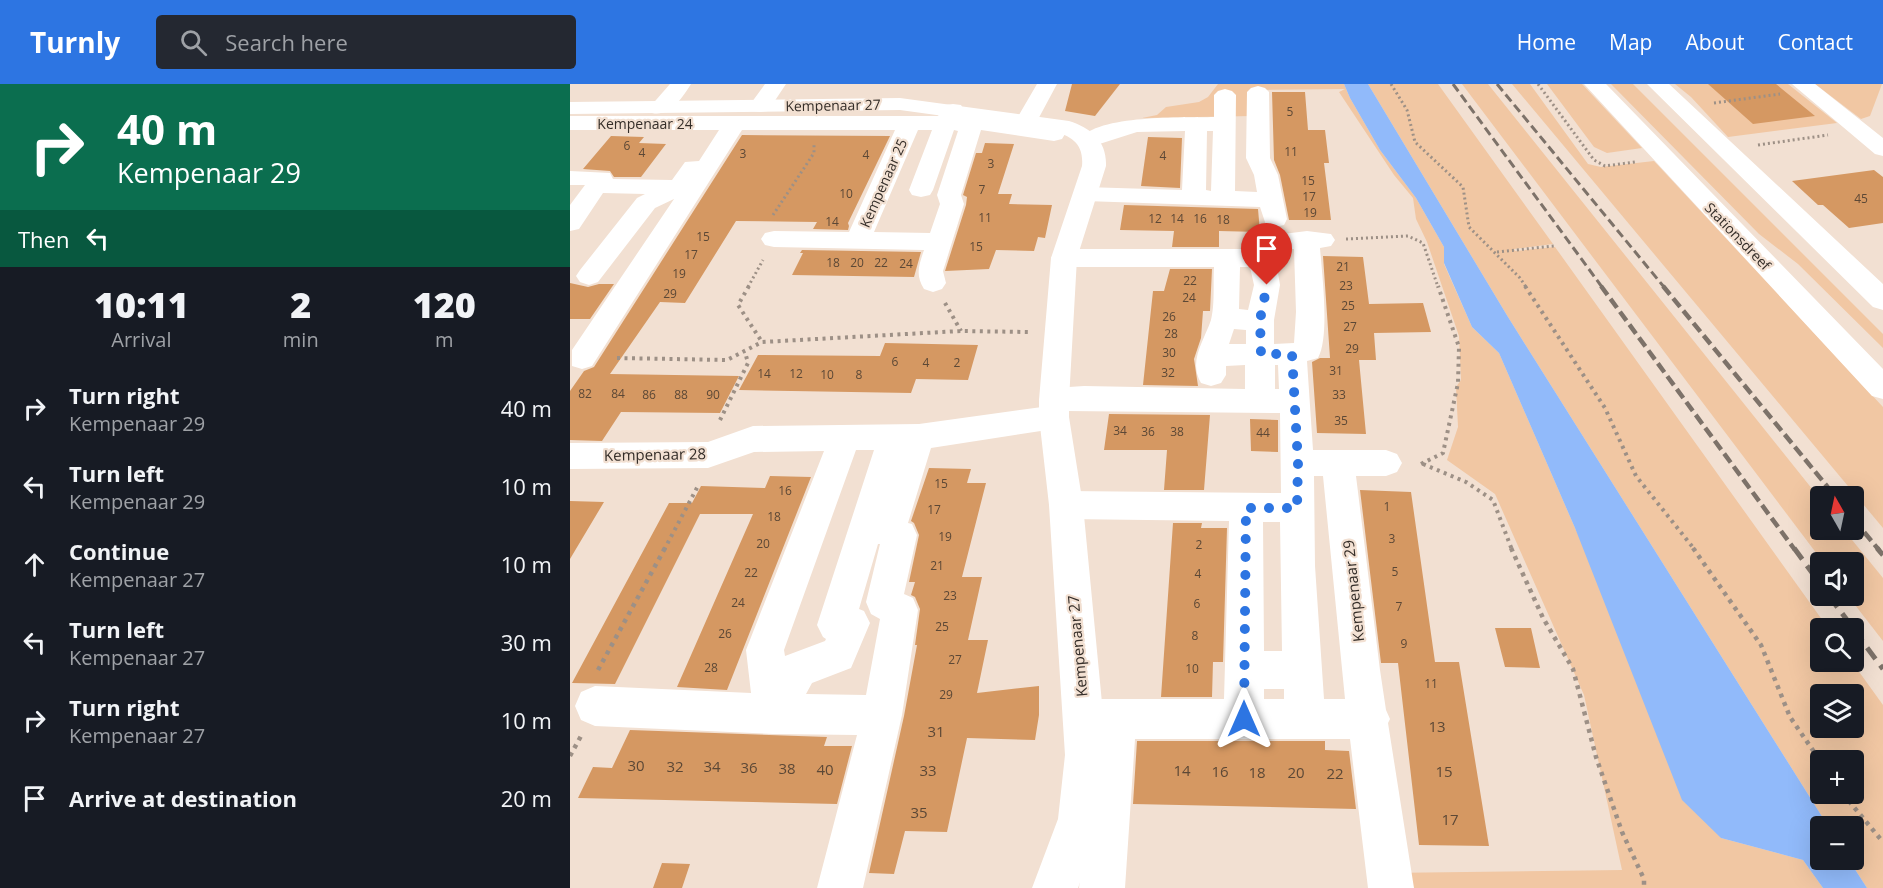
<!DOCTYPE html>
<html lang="en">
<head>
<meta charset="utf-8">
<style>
  body { margin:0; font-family:"Open Sans",sans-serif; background:#242831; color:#f1f3f6; height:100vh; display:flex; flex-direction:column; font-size:22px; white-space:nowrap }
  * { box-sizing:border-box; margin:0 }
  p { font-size:20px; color:#9ea1a6 }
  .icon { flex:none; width:33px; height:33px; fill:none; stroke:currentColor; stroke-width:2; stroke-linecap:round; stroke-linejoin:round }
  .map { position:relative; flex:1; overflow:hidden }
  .details { display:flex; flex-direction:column; background:#171b24; width:570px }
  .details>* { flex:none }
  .guide { background:#0b6e4f; color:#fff; overflow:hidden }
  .needle { width:39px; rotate:351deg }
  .controls { position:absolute; left:1240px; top:402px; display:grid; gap:12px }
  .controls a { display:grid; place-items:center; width:54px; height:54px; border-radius:6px; background:#171b24; box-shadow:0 6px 24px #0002; font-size:30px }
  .pin { position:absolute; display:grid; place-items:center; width:51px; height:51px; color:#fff; margin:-62px -26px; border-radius:50% 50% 50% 0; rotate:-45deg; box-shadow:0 0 6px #0007 }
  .pin .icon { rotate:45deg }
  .me { position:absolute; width:66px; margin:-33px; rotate:0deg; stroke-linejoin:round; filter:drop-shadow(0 0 4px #0008) }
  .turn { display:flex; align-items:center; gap:21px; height:126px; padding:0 18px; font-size:27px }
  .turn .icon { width:78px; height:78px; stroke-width:2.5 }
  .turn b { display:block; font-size:42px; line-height:51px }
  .then { display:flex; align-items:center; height:57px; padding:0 18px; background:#0003; gap:12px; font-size:22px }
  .eta { display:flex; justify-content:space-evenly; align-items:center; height:102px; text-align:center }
  .eta b { font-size:36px; font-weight:800; line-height:42px }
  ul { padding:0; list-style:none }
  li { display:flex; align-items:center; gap:18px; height:78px; padding:0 18px }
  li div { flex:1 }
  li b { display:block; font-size:22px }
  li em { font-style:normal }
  header { display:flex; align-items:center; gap:36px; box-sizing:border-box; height:84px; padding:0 30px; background:#2d75e2; color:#fff }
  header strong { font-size:28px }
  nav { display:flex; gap:33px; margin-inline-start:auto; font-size:21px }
  .search { width:420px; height:54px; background:#242831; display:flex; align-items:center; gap:15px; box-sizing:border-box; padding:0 21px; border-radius:6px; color:#9ea1a6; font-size:22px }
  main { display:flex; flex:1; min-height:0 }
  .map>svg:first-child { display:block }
</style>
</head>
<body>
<header>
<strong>Turnly</strong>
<div class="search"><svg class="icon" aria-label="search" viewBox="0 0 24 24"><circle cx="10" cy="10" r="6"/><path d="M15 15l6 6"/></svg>Search here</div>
<nav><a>Home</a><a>Map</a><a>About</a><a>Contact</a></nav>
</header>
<main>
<section class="details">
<div class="guide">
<div class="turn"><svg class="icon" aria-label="right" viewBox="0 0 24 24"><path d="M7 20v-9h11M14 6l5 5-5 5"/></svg><div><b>40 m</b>Kempenaar 29</div></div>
<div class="then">Then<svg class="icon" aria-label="left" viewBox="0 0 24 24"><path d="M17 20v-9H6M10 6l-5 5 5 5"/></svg></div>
</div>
<div class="eta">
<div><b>10:11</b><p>Arrival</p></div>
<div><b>2</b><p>min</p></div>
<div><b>120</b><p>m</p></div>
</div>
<ul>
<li><svg class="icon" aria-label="right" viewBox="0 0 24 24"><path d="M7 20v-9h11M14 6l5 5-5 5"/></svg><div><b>Turn right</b><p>Kempenaar 29</p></div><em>40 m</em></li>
<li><svg class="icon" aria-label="left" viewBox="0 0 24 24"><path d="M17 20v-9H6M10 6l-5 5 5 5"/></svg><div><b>Turn left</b><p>Kempenaar 29</p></div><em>10 m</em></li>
<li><svg class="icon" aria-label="ahead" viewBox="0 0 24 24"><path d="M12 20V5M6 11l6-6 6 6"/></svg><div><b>Continue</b><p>Kempenaar 27</p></div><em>10 m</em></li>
<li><svg class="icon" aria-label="left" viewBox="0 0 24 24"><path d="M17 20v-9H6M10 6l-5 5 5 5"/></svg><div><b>Turn left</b><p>Kempenaar 27</p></div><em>30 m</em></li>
<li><svg class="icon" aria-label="right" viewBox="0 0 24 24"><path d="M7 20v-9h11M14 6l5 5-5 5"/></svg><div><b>Turn right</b><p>Kempenaar 27</p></div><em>10 m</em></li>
<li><svg class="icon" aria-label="arrive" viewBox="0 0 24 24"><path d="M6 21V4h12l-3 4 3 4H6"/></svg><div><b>Arrive at destination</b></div><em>20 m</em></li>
</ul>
</section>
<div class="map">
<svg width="1313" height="804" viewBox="0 0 1313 804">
  <rect width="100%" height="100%" fill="#f2e0d2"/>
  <path fill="#f1c7a3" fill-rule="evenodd" d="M648 0H774L780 14 810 66 846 114 874 163V180L902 243 929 269 1005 444 1151 754 1233 776 1253 804H819L815 789 1052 786 1014 611 925 410 877 376 888 343 886 303 891 296 889 252 857 158 846 135 843 114 824 91 769 8 775 5 686 6 683 32 572 34 587 31 596 23 629 18 638 13Z
    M798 0H868L983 160 944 165 945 167 985 163 1258 544H1251V578H1282L1313 621V804H1297L1279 776H1284V742H1258L938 233ZM1251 610H1284V644H1251ZM1251 676H1284V710H1251Z
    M892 0H918L1251 416V446H1274L1313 494V557L1278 512H1284V478H1253Z
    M942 0H960L1018 80 1031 83 1084 77 1313 323V444Z
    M977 0H1012L1072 64 1037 69 1024 63Z
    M1041 0H1063L1313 250V264L1228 180 1189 150Z
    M1105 0H1218L1267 39 1158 53 1121 13Z
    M1245 0H1312L1300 32 1291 35Z"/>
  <path fill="#91bafa" d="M774 0H798L938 233 1258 742H1251V776H1279L1297 804H1253L1233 776 1151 754 1112 716 1005 444 929 269 902 243 874 179V163L846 114 810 66 780 14Z"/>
  <path fill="#d59862" d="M502 0H550L525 32 495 27Z
    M1138 0H1206L1245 32 1183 40Z
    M702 8H735L738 46H755L759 79H754L761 136H719L710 91 704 76Z
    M172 51 320 52 278 139 279 142 278 146 243 145 247 138 166 137 115 219 90 218 40 290 169 292 150 329 51 328 32 357 0 356V307L14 287 24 283Z
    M41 52 74 53 69 59 96 60 71 93H44L40 87 13 85Z
    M578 53 612 54 610 104 571 102Z
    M415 59 444 60 428 110H442L439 120 482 121 475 154 468 153 464 167 426 166 419 185 375 187 396 121 397 113 393 111 406 69H412Z
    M1304 86 1313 93V139L1279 144 1253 121H1248L1222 97Z
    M554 121 688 125 690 148 649 147V163H602L604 147 550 146Z
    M232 166 351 168 344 193 222 191 233 169H230Z
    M753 172 793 173 799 220 853 219 861 248 804 249 806 276H789L796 350 747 349 742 278 750 274H760Z
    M600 185H642L640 227H633L631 254 624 275 628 302 573 301 583 207H594Z
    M0 199 18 203 29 200H44L20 235H0Z
    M315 259 408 261 398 296 346 295 341 309 169 306 188 271 310 272Z
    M539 330 640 331 634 406H594L597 366H534Z
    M680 335 708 336V368L681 367Z
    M359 384 401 385 397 399H416L392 493H412L398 556H418L407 609 469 602V631L465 656 397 654 377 748 335 747 324 790 299 789 334 632 347 561H345L350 525 345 513 341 511 345 498H339L349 451 344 439 341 437Z
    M200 392 241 393 157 606 107 603 183 430H130L45 600 2 599 99 419H122L131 402 195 404Z
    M790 406 841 408 865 578H889L919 762 849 761 828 579H811Z
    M0 417 34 418 0 475Z
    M603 439H632L631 444H657L653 578H643L642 613H591Z
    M925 544H961L970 584 935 583Z
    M60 646 257 653 254 662H282L267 720 8 714 23 683 42 684Z
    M567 657H755V666L779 667 786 725 563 720Z
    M92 779 120 780 112 804H83Z"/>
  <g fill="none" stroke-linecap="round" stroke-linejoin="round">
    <path stroke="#9d9086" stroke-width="3" stroke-dasharray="2 3" stroke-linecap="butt" d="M821 0 837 26 845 58 893 103 899 143 950 194 956 203
      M968 0 1024 76 1035 82 1065 78
      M1144 19 1210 10
      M1188 61 1258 51
      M203 131 244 69V61
      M776 155 838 152 853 159 868 203
      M927 168 984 162
      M178 203 193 176"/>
    <path stroke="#9d9086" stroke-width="4" stroke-dasharray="3 4.5" stroke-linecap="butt" d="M179 202 168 221 192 258
      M955 202 1035 324 1066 392 1125 466
      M375 219 391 247
      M47 274 157 276 192 258 391 247 458 248
      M150 336 178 279 175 268
      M851 380 873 369 888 299 889 263 868 202
      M853 380 896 398 923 416 942 466
      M94 466 129 400"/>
    <path stroke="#9d9086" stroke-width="4.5" stroke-dasharray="4 5" stroke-linecap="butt" d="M941 464 973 534 1003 585 1026 673 1052 748 1074 795V804
      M1123 464 1191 561 1220 633 1251 678
      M28 586 95 464
      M0 672 11 652
      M1273 710 1313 758"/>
    <path fill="#fff" fill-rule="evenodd" d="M100 0H121C112 14 100 33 82 29L79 24Z
      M195 0H216L198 27 190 28 182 27 179 22Z
      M467 0H487L465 41 492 45 495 50 492 55 484 57 411 46 391 111 394 120 373 187 376 199 372 205 363 208 354 205C345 191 349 181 354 166L204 163 195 161 191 155 195 149 204 147 279 148 325 46H172L22 282 12 285 2 282V266L104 115 85 124 28 198 19 201 10 198 6 192 10 186 67 114 75 110 33 109 9 145 0 147V121L15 101H0V87L40 89 43 95 102 96 115 78 129 77 149 46H0V32H368L375 21 383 20 391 21 394 26 389 33 408 32 447 38 446 36ZM348 46H362L339 106 342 111 351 113 360 111 363 106 384 46 388 47 367 111 370 120 360 149 304 148Z
      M1222 0H1245L1313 54V72L1305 70Z
      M688 2 695 4 699 8 700 74 708 91 717 135 714 141 705 143 696 141 690 123 515 117 506 115 503 110 506 105 515 103 612 106 615 47 567 48 520 63 512 61 509 56C527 30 614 34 644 33V11L648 7 655 5 662 7 666 11 665 107 687 108 684 91 676 74 677 8 681 4ZM637 47H643L641 107 636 106Z
      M737 147 761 150 765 156 761 162 750 164C752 190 760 252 748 274L737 277 743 366H816L827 370 832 379 827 388 816 392H786L810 586 816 626 820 635 818 639 844 804H798L780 655H565L555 804H509L524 655H513L499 649 493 635 499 621 513 615H654L659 437 496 435 484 431 479 421 484 411 496 407 711 409 710 329 496 327 499 333 495 342 484 345 361 364 338 439 342 440 347 451 334 510 343 514 348 526 332 631 293 804H247L287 651 203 650 25 642 11 636 5 622 11 608 25 602 181 609 176 566 254 367 184 368 138 384 0 385V359L138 358 183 342 349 340 472 323 469 316 473 308 484 304 514 302 675 305V281L656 282V291L651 299 641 302 631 299C618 277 634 257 641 236 645 220 643 199 644 183H494L485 180 481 174 485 168 494 165H686L705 151ZM720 165H724L726 228 724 259 704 260V236L710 201 706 177ZM670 183H680L684 201 678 226 669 225ZM664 245 676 246V260H659ZM705 281H708L709 305H705ZM286 366H304L247 541 253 553 256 555 255 557 215 572 214 566ZM744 392H753L775 615H754L745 482ZM693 438H710L712 567H694ZM308 460H310L296 518 301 530 310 535 296 611 236 610 242 599 281 584 300 539 294 527 289 525ZM694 605H714V615H694Z"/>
    <path fill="#fff" fill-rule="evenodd" d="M1014 0H1036L1313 285V315L1302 312Z
      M1077 0H1099L1313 200V226L1303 223Z
      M330 14 499 37C521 44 537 57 536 82L507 174 499 316V333L513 421 537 671 532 735 508 804H462L488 735 495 671 479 421 469 333V316L481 174 512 82C514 60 502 52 482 47L330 26 0 30V18Z"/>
    <path stroke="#7d7269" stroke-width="3" stroke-dasharray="9 4.5" stroke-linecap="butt" d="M883 0 1032 203
      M927 0 1094 203"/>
    <path stroke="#7d7269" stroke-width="4.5" stroke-dasharray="11 5" stroke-linecap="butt" d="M1031 202 1225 466
      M1093 202 1265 412
      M1284 436 1309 466"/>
    <path stroke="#7d7269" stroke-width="5" stroke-dasharray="14 8" stroke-linecap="butt" d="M1224 464 1251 501
      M1307 464 1313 471
      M1259 512 1283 544
      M1284 546 1313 585"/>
  </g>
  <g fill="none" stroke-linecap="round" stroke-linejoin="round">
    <path stroke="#2d75e2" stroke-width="10" stroke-dasharray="0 18" d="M674 635 676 424H727L728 379 722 270H691L690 236 697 201"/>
  </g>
  <g text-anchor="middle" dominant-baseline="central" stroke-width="4.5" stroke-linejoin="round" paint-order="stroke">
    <g font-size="12" fill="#5c4836">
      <text x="720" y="27">5</text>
      <text x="57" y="61">6</text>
      <text x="721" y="67">11</text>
      <text x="72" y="68">4</text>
      <text x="173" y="69">3</text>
      <text x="296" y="70">4</text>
      <text x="593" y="71">4</text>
      <text x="421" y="79">3</text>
      <text x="738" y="96">15</text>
      <text x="412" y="105">7</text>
      <text x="276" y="109">10</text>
      <text x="739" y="112">17</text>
      <text x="1291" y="114">45</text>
      <text x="740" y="128">19</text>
      <text x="415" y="133">11</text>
      <text x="585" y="134">12</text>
      <text x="607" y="134">14</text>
      <text x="630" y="134">16</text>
      <text x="653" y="135">18</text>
      <text x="262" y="137">14</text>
      <text x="133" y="152">15</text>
      <text x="406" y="162">15</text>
      <text x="121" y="170">17</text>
      <text x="263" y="178">18</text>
      <text x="287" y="178">20</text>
      <text x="311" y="178">22</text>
      <text x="336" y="179">24</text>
      <text x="773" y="182">21</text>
      <text x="109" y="189">19</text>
      <text x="620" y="196">22</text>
      <text x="776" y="201">23</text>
      <text x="100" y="209">29</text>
      <text x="619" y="213">24</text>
      <text x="778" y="221">25</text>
      <text x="599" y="232">26</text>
      <text x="780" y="242">27</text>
      <text x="601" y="249">28</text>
      <text x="782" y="264">29</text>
      <text x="599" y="268">30</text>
      <text x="325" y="277">6</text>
      <text x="356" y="278">4</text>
      <text x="387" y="278">2</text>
      <text x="766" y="286">31</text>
      <text x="598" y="288">32</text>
      <text x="194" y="289">14</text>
      <text x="226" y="289">12</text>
      <text x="257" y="290">10</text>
      <text x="289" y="290">8</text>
      <text x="15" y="309">82</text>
      <text x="48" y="309">84</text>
      <text x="79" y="310">86</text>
      <text x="111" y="310">88</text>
      <text x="143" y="310">90</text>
      <text x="769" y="310">33</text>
      <text x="771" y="336">35</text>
      <text x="550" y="346">34</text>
      <text x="578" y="347">36</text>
      <text x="607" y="347">38</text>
      <text x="693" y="348">44</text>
      <text x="371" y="399">15</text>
      <text x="215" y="406">16</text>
      <text x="817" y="422">1</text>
      <text x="364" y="425">17</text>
      <text x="204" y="432">18</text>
      <text x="375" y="452">19</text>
      <text x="822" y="454">3</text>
      <text x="193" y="459">20</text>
      <text x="629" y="460">2</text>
      <text x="367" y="481">21</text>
      <text x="825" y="487">5</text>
      <text x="181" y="488">22</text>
      <text x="628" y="489">4</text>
      <text x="380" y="511">23</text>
      <text x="168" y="518">24</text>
      <text x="627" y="519">6</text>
      <text x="829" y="522">7</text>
      <text x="372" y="542">25</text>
      <text x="155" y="549">26</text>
      <text x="625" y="551">8</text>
      <text x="834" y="559">9</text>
      <text x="385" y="575">27</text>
      <text x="141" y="583">28</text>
      <text x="622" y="584">10</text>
      <text x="861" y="599">11</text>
      <text x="376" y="610">29</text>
    </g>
    <g font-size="14" fill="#342d28" stroke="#f2e0d2">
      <text transform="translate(263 21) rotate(-1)">Kempenaar 27</text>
      <text x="75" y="39">Kempenaar 24</text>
      <text transform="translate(313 99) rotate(-66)">Kempenaar 25</text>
      <text transform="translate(1168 152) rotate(46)">Stationsdreef</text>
    </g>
    <g font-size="15" fill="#342d28" stroke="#f2e0d2">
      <text transform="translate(85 370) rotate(-1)">Kempenaar 28</text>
      <text transform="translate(783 507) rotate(-96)">Kempenaar 29</text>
      <text transform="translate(507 562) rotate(-95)">Kempenaar 27</text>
    </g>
    <g font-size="15" fill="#5c4836">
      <text x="867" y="642">13</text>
      <text x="366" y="647">31</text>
      <text x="66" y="681">30</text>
      <text x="105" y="682">32</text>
      <text x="142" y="682">34</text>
      <text x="179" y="683">36</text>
      <text x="217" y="684">38</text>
      <text x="255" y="685">40</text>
      <text x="358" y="686">33</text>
      <text x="612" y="686">14</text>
      <text x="650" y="687">16</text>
      <text x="874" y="687">15</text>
      <text x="687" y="688">18</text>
      <text x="726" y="688">20</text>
      <text x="765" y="689">22</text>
      <text x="349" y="728">35</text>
      <text x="880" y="735">17</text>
    </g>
  </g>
</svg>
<div class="controls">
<a><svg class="needle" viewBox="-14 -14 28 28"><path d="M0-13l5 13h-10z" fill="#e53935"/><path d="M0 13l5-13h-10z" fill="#9ea1a6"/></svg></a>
<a><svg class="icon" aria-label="sound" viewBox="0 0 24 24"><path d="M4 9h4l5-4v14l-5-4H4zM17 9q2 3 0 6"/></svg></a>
<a><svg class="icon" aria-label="search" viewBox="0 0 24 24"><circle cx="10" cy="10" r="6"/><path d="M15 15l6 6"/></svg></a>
<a><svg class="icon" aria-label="layers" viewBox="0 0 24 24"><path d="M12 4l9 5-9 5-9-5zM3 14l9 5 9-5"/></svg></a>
<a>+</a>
<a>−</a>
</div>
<div class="pin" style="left:697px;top:201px;background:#d93025"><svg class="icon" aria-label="arrive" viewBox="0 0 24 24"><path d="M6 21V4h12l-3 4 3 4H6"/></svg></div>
<svg class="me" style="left:674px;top:635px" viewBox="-20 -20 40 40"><path d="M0-17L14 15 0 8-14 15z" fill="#2d75e2" stroke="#fff" stroke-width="4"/></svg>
</div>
</main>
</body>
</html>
